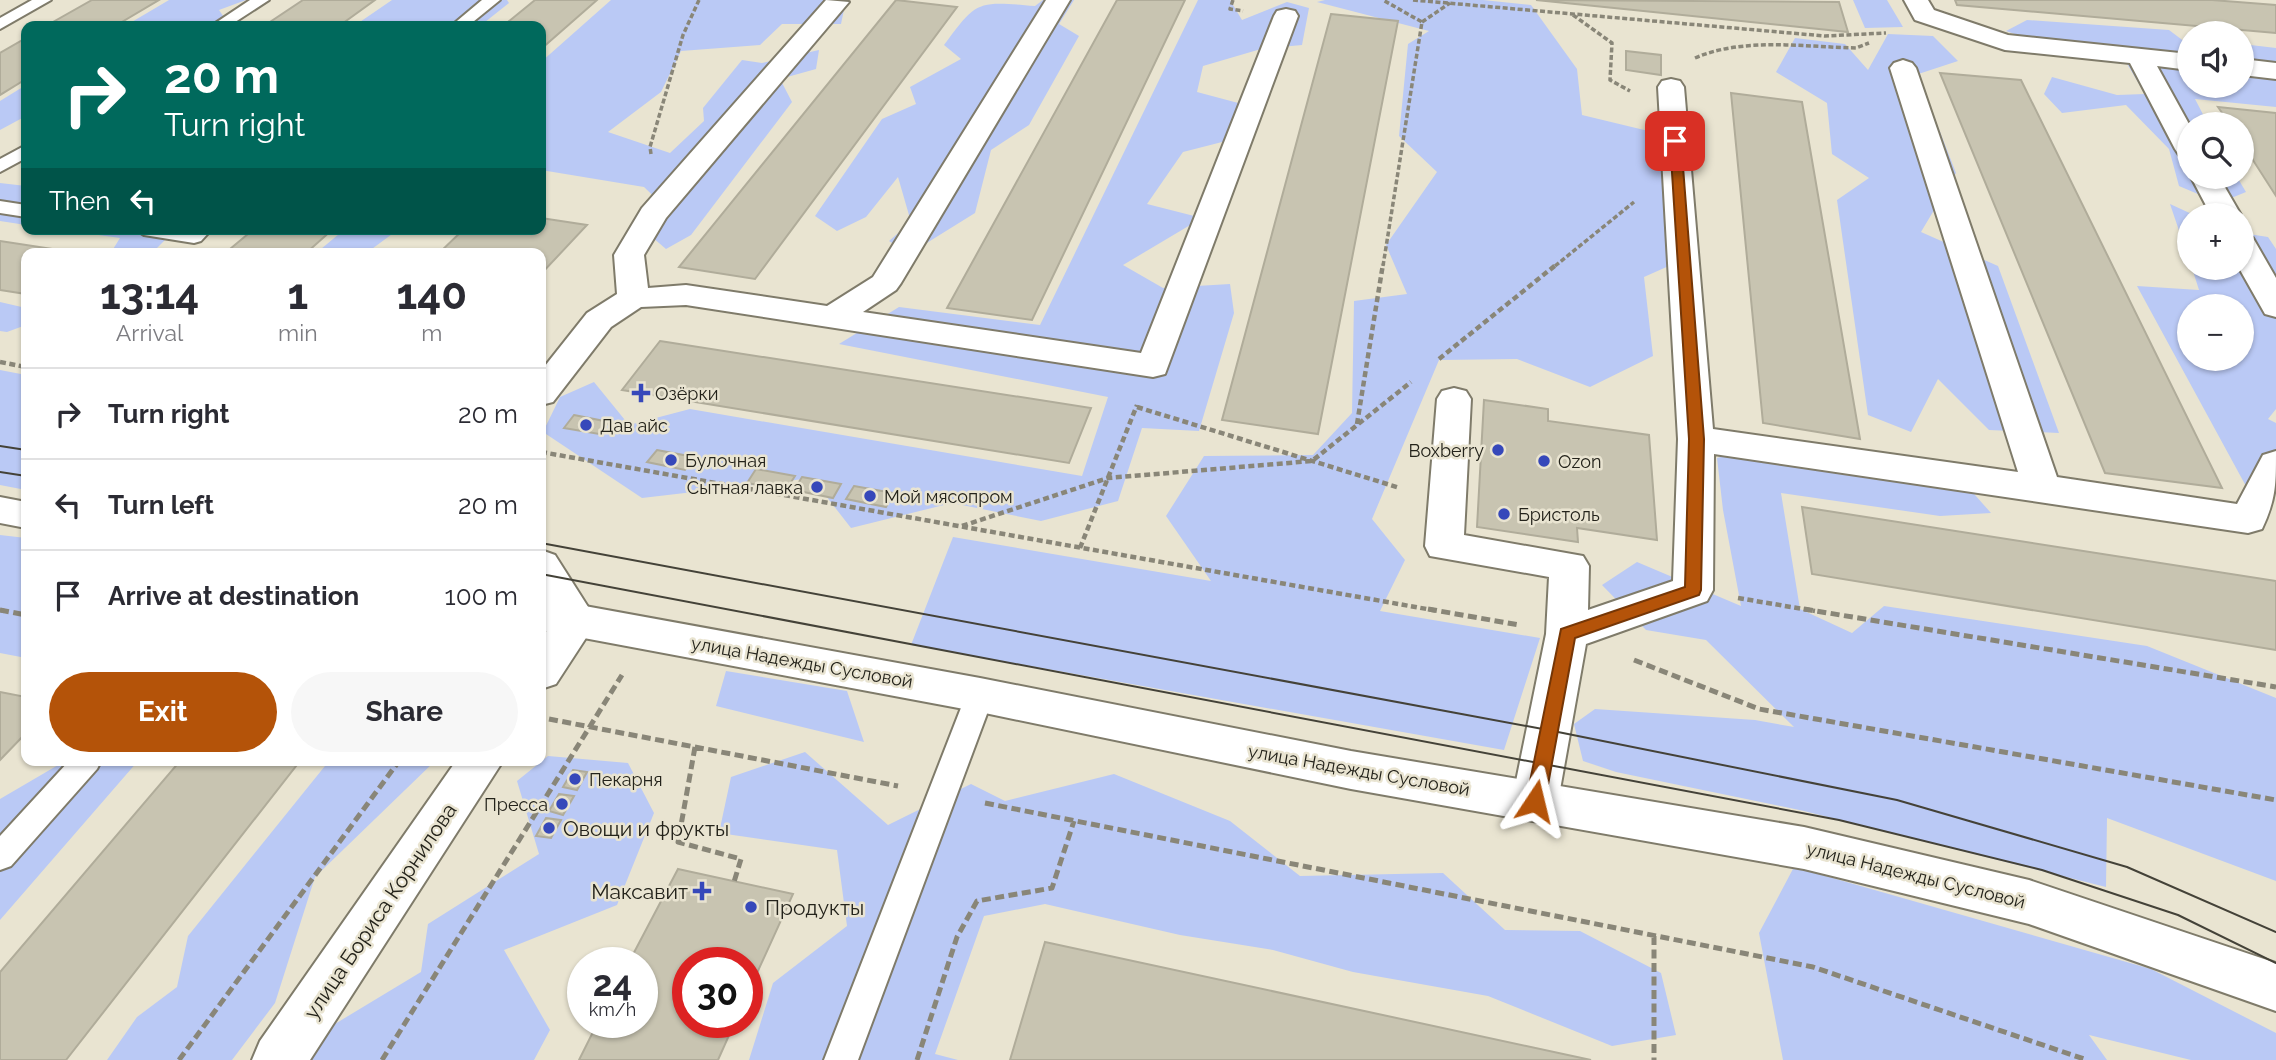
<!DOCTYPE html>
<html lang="en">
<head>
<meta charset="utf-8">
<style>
  body { margin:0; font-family:Raleway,sans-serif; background:#f7f7f7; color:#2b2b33; height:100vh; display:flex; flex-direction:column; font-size:26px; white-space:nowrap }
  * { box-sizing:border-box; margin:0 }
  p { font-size:23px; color:#7c7c81 }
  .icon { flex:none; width:38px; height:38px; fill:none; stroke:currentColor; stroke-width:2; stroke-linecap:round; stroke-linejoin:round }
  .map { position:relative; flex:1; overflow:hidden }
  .drawer { position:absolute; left:21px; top:248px; width:525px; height:518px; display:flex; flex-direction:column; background:#fff; border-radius:14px; box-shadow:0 2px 5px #0004 }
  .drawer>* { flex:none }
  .top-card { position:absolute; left:21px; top:21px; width:525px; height:214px; border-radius:14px; box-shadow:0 2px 5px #0004; background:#00695c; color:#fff; overflow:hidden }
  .controls { position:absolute; left:2177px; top:21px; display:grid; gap:14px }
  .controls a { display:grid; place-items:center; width:77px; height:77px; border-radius:50%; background:#fff; box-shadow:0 2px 5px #0004; font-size:35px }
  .speed { position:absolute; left:567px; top:947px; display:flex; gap:14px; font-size:35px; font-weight:700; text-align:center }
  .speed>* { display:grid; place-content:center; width:91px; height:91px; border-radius:50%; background:#fff; box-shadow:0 2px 5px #0004; line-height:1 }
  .speed small { font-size:18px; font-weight:400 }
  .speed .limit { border:10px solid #d22; background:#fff; color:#111 }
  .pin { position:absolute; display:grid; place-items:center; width:60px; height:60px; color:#fff; margin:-30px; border-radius:14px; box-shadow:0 4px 10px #0006 }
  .me { position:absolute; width:77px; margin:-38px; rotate:10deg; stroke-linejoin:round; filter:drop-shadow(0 0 5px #0008) }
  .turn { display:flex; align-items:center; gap:24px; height:147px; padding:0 28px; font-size:32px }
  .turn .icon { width:91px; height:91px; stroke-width:2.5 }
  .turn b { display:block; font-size:49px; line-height:60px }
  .then { display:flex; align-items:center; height:66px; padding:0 28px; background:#0003; gap:14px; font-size:26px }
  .eta { display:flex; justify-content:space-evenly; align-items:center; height:119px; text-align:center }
  .eta b { font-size:42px; font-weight:700; line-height:49px }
  .primary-button { display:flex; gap:14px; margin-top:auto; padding:14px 28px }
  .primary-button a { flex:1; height:80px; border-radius:42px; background:#b45309; color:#fff; font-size:28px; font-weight:700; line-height:80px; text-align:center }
  .primary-button a+a { background:#f7f7f7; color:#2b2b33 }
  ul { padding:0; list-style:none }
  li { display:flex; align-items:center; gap:21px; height:91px; padding:0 28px; border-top:2px solid #e1e1e2 }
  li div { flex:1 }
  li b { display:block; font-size:26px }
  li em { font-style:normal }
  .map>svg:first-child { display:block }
</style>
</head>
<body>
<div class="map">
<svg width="2276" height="1060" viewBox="0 0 2276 1060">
  <rect width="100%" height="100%" fill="#e9e4d1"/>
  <path fill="#bac9f5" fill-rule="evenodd" d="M169 0H246L219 10 230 26H125Z
    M392 0H507L509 3 480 26H354Z
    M611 0H846L841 24H782L760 45 681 51 661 92 608 132 670 153 704 121 703 108 742 60 762 63 819 50 816 69 780 79 792 102 691 235 666 249 652 237 670 212 644 187 541 170V62Z
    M1043 0H1074L1059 24 1079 36 1029 125 991 150 975 213 909 254 889 241 911 222 898 177 866 217 837 231 815 216 882 119 916 104 910 87 961 59 944 45C977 0 977 1 1035 6Z
    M1198 0H1230L1242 20 1287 2 1309 8 1302 45 1261 49 1203 66 1197 92 1242 104 1226 141 1183 152 1147 204 1202 218 1123 265 1163 288 1230 284 1234 313 1199 431 1142 428 1118 501 1041 521 952 503 851 528 812 478 642 498 543 432 560 397 594 382 629 425 690 409 1082 476 1108 397 839 344 899 307 1040 325Z
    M1325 0H1483L1531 5 1577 69 1582 115 1694 142 1689 257 1644 277 1653 356 1590 387 1517 359 1439 360 1372 519 1405 560 1380 611 1540 638 1504 750 911 645 953 537 1211 581 1166 516 1204 456 1313 455 1352 413 1354 301 1407 294 1386 245 1437 172 1399 136 1408 44 1429 31 1317 2Z
    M1853 0H1887L1903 27 1865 28Z
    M2027 20 2169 30 2189 45V86H2242V44L2276 48V107L2195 99 2208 124H2189V177H2237L2246 192 2219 203 2179 186 2169 149 2126 105 2062 113 2044 94 2052 77 2117 95 2145 94 2117 47 2044 44 2006 31Z
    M1888 34 1933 36 1958 61 1894 82 1928 101 1956 173 1921 232 1998 266 2059 433 1989 430 1938 379 1911 432 1868 415 1837 200 1869 178 1832 154 1827 103 1776 72 1795 38 1845 44 1868 70Z
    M26 85V116L0 130V101Z
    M0 183 26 186V225L0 221Z
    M2170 204 2194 215H2189V260Z
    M56 229H176L151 254H110L120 238Z
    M345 229H399L365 254H315Z
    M2242 233 2268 237 2276 249V409L2268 419 2276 423V482L2247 488 2137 286 2199 290 2192 268H2242ZM2189 306H2242V359H2189Z
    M0 302 26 308V325L7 332 0 331Z
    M0 370 26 375V490L0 485Z
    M1782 440 1967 486 1991 513 1940 516 1781 493 1800 609 1852 633 1884 606 2147 646 2276 698V881L2107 818 2106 887 1804 811 1616 772 1583 761 1574 724 1595 709 1755 720 1794 727 1706 640 1646 630 1602 585 1637 562 1741 606 1723 510 1717 458Z
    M0 535 26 538V658L0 653Z
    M726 671 847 691 864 742 716 706Z
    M805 752 888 825 971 784 1005 801 1114 774 1230 821 1300 876 1443 873 1505 930 1580 931 1661 973 1676 1035 1612 1046 1488 996 1353 972 1273 950 1180 935 1045 904 984 916 935 1054 958 1060H749L773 983 847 926 837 850 719 833 731 777Z
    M548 756 628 763 654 813 617 905 504 950 550 1030 534 1060H296L310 1039 421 972 428 924 539 854 517 781Z
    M65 761H138L0 920V799Z
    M329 761H435L315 877 275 1003 232 1060H107L137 1017 177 987 188 936Z
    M1794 867 2151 969 2276 1033V1060H2191L2089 1035 2107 1060H1783L1759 933Z"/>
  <path fill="#c8c4b1" stroke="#b0ac9a" stroke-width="2" d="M92 0H159L115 26H46Z
    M303 0H375L339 26H264Z
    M535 0H597L541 49V26H503Z
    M896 0 957 7 755 279 679 267Z
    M1117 0H1185L1032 320 947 308Z
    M1536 0 1839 2 1848 32Z
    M1955 0H2212L2276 5V33L1957 5Z
    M1331 14 1398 21 1318 434 1222 420Z
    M26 38V79L0 95V53Z
    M1626 51 1661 55V75L1626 70Z
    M1940 73 2021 80 2222 488 2105 473Z
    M1731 93 1802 102 1860 439 1763 423Z
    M2218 107 2276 113V196L2242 143V124H2230Z
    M541 218 587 225 541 274V254H438L464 229H541Z
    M254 229H333L305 254H224Z
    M0 241 85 254H26V294L0 290Z
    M660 341 1091 408 1069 463 622 390Z
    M1484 400 1548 409V421L1649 435 1657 540 1577 528 1578 542 1477 527Z
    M574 415 609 422 599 434 564 428Z
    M657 450 694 457 685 470 647 462Z
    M756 469 795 476 786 490 747 483Z
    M802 477 841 484 833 498 794 490Z
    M854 486 893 493 886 507 846 499Z
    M1802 507 2276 581V650L1812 574Z
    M0 692 26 697V733L0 760Z
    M180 761H300L66 1060H0V972Z
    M573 770 587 772 577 790 563 787Z
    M559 794 574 796 563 815 549 811Z
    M546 818 561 820 551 838 536 836Z
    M678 869 793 894 747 995V962H688V1022H735L718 1060H579L598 1022H642V962H629Z
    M1045 942 1591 1060H1010Z"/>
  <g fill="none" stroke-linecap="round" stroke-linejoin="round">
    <defs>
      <path id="lane" d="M32 0H51L0 29V18Z
        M250 0H269L229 26H211Z
        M482 0H500L468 26H451Z
        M26 145V158L0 172V159Z
        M0 201 26 205V217L0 213Z
        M135 229H212L201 241 194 243 144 235Z
        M980 684 990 687 994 695 858 1060H824L966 695 970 687Z
        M69 761H101L97 769 11 866 0 870V836Z"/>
      <path id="street" d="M826 0 849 2 666 218 644 255 648 288 686 285 827 306 873 277 1046 0H1070L901 283 896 290 863 312 1141 353 1274 16 1277 11 1286 9 1295 11 1298 16 1165 374 1153 377 686 305 641 307 611 327 553 402 541 405V371L587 313 617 294 614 255 642 208Z
        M1904 0H1928L1934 10 2008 35 2189 54V70L2157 66 2189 124V157L2179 155 2175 149 2130 63 2005 50 1915 20Z
        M2242 59 2276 63V79L2242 75Z
        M1903 60 1912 63 1916 68 2057 477 2237 504 2263 455 2276 451C2276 485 2276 499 2262 529L2248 533 1714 454 1713 590 1707 601 1586 644 1558 801 1551 815 1535 821 1519 815 1512 801 1546 634 1549 577 1430 556 1425 546 1437 399 1442 391 1454 388 1466 391 1471 399 1464 535 1583 556 1589 566 1588 610 1673 581 1678 439 1658 87 1662 81 1671 79 1680 81 1684 87 1713 429 2018 472 1890 68 1894 63Z
        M2191 177H2219L2241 215H2211Z
        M2242 236 2253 238 2276 278V317L2265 314 2239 268H2242Z
        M541 550 555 555 597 621 556 684 541 689V639L554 620 541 598Z
        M456 761H503L310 1060H252L260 1041Z"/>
      <path id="secondary" d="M0 497 26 502V528L0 523Z
        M541 598 980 678 1351 751 1804 827 2029 880 2276 963V1011L2029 924 1804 869 1351 789 980 712 541 630Z"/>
    </defs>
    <use href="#lane" stroke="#7f7b6a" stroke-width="4"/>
    <use href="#street" stroke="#7f7b6a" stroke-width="4"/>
    <use href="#secondary" stroke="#7f7b6a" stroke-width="4"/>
    <path stroke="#898678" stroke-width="3.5" stroke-dasharray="5 2.5" stroke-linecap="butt" d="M1233 0 1230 9 1243 11
      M1413 0 1825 36 1886 33
      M1573 15 1612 43 1610 80 1630 91
      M1422 22 1450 3
      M1695 58C1743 37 1805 47 1856 48L1869 43
      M651 154 650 147 683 35 699 0
      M1383 266 1422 22 1383 0
      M1555 266 1634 202"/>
    <path stroke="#898678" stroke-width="4.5" stroke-dasharray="6 3.5" stroke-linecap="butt" d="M1439 359 1557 264
      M0 362 26 367
      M1137 407 1400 488
      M1357 424 1383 264
      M541 452 1438 611
      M962 526 1108 478 1312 461 1411 382
      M1080 548 1137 405
      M1738 598 1815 611
      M0 610 4 611"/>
    <path stroke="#898678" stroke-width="5" stroke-dasharray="9 4.5" stroke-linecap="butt" d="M1428 609 1519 625
      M1804 609 2276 687
      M0 610 26 615
      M1634 660 1759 709 2276 800
      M549 719 898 786
      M695 747 678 842 741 859 734 882
      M985 803 1813 967 2087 1060
      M1654 936V1060
      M179 1060 399 761
      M382 1060 622 675
      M917 1060 957 937 977 901 1052 888 1074 821"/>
    <use href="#lane" fill="#fff" fill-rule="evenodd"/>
    <use href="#street" fill="#fff" fill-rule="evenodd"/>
    <use href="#secondary" fill="#fff" fill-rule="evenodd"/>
    <path stroke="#444238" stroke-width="2" d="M0 446 26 450
      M0 472 26 476
      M541 543 1548 730 1897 800 2127 867 2276 932
      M541 574 1839 820 2042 870 2178 915 2276 963"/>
  </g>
  <path fill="#b45309" stroke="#753606" stroke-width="2" d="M1675 138 1681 141 1704 439 1701 590 1699 595 1575 638 1545 801 1542 807 1535 809 1529 807 1526 801 1561 629 1685 587 1689 439 1670 141Z"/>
  <g fill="#3648ba" stroke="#e9e4d1" stroke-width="2.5">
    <path d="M637.5 382.5h7v7h7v7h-7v7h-7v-7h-7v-7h7z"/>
    <circle cx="586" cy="425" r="7"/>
    <circle cx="1498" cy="450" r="7"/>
    <circle cx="671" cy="460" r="7"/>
    <circle cx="1544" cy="461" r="7"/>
    <circle cx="817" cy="487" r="7"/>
    <circle cx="870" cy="496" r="7"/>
    <circle cx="1504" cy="514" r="7"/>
    <circle cx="575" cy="779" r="7"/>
    <circle cx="562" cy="804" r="7"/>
    <circle cx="549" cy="828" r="7"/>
    <path d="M698.5 880.5h7v7h7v7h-7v7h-7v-7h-7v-7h7z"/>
    <circle cx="751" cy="907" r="7"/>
  </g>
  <g text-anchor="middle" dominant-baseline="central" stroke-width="5" stroke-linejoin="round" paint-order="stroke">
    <g font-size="18" fill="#24231b" stroke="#e9e4d1" text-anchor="start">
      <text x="655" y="393">Озёрки</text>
      <text x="600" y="425">Дав айс</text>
      <text x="1484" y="450" text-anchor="end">Boxberry</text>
      <text x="685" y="460">Булочная</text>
      <text x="1558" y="461">Ozon</text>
      <text x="803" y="487" text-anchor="end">Сытная лавка</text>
      <text x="884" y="496">Мой мясопром</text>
      <text x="1518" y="514">Бристоль</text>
      <text x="589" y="779">Пекарня</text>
      <text x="548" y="804" text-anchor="end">Пресса</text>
    </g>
    <g font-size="18" fill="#24231b" stroke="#e9e4d1">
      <text transform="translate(802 662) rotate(10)">улица Надежды Сусловой</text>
      <text transform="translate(1359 770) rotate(10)">улица Надежды Сусловой</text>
      <text transform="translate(1916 875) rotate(14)">улица Надежды Сусловой</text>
    </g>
    <g font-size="21" fill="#24231b" stroke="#e9e4d1" text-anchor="start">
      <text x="563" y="828">Овощи и фрукты</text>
      <text x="688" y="891" text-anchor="end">Максавит</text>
      <text x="765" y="907">Продукты</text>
    </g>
    <g font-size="21" fill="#24231b" stroke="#e9e4d1">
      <text transform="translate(380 911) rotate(-56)">улица Бориса Корнилова</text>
    </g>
  </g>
</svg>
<div class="controls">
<a><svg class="icon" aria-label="sound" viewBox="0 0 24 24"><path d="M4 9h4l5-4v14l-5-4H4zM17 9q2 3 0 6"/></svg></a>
<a><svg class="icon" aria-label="search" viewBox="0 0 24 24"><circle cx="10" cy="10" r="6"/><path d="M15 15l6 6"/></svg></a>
<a>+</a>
<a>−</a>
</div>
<div class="speed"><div>24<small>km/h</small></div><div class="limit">30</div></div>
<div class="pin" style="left:1675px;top:141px;background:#d93025"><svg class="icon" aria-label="arrive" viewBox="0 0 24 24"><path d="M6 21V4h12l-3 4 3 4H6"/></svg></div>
<svg class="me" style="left:1535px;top:801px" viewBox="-20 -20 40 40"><path d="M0-17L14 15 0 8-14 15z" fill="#b45309" stroke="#fff" stroke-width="4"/></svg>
<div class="top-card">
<div class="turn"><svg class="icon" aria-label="right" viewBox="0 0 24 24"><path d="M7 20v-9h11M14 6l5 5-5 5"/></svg><div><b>20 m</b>Turn right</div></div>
<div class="then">Then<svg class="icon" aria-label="left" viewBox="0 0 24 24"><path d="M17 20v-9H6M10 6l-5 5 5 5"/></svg></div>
</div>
<section class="drawer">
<div class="eta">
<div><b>13:14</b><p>Arrival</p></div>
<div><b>1</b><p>min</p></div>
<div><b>140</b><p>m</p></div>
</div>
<ul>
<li><svg class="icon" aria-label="right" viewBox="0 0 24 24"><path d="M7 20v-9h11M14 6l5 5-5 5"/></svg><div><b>Turn right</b></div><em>20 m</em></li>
<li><svg class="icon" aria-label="left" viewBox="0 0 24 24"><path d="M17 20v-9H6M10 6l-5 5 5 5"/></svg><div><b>Turn left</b></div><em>20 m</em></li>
<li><svg class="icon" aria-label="arrive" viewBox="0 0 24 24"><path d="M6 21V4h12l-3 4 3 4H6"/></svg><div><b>Arrive at destination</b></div><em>100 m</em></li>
</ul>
<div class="primary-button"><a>Exit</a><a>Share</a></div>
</section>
</div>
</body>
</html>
